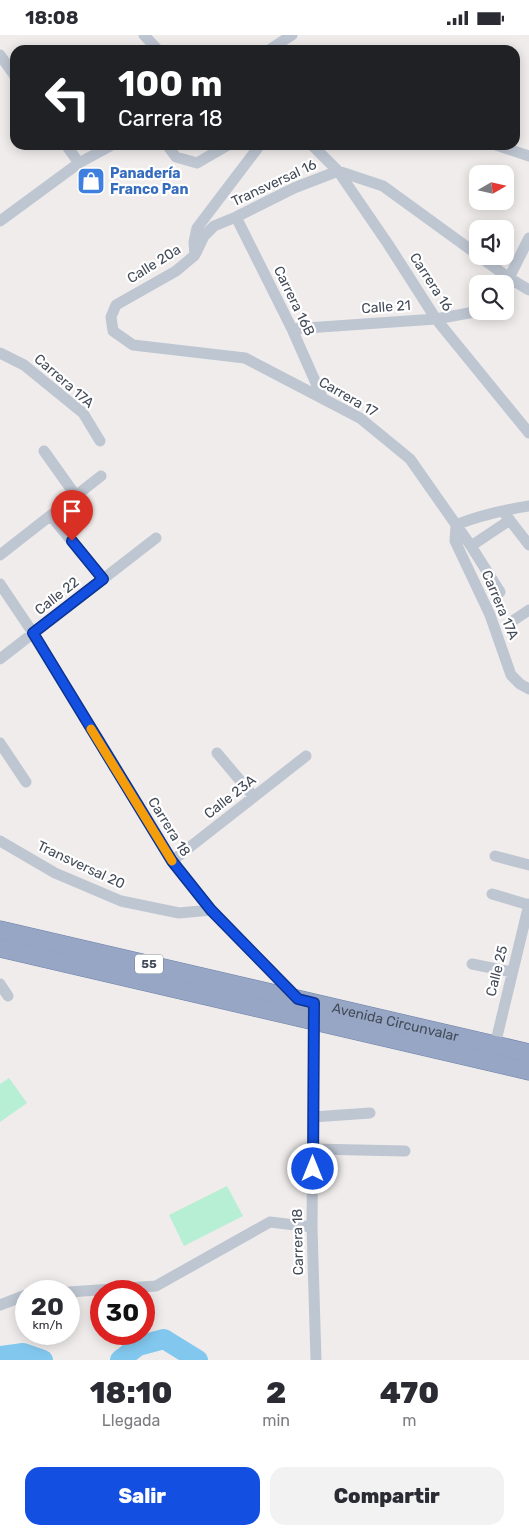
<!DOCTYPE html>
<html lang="es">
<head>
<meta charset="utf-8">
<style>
  body { margin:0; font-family:Rubik,sans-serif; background:#f2f2f3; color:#2b2b33; height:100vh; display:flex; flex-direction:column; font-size:19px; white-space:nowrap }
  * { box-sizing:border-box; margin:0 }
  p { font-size:16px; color:#7c7c81 }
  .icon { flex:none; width:28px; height:28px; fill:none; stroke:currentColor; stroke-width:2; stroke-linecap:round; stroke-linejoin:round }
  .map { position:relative; height:1325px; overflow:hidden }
  .details { display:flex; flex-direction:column; background:#fff; flex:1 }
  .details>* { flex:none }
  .banner { position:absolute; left:10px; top:10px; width:510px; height:105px; border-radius:15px; box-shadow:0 2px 12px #0003; background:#202124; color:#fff; overflow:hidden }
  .needle { width:32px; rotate:81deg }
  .buttons { position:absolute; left:469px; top:130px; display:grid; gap:10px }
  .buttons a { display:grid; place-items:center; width:45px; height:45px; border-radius:10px; background:#fff; box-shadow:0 2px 12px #0003; font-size:25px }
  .speed { position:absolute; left:15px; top:1245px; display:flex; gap:10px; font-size:25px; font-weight:700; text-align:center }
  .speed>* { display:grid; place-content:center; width:65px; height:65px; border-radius:50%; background:#fff; box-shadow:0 2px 12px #0003; line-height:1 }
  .speed small { font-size:12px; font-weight:400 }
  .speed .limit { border:8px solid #d22; background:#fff; color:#111 }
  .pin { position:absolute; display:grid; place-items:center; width:42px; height:42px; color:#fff; margin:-51px -21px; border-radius:50% 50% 50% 0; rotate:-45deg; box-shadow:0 0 5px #0007 }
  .pin .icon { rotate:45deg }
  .me { position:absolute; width:55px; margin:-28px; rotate:0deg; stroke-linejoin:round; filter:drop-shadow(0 0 4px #0008) }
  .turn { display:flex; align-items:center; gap:18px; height:105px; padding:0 25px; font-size:22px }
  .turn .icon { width:65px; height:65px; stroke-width:2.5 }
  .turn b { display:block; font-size:35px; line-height:42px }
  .eta { display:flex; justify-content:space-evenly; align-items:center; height:85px; text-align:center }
  .eta b { font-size:30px; font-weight:800; line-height:35px }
  .primary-button { display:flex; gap:10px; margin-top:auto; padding:10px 25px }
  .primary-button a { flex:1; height:58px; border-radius:15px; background:#134fe1; color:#fff; font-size:20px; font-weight:800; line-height:58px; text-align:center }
  .primary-button a+a { background:#f2f2f3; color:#2b2b33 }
  .status { display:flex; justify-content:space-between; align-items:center; height:35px; padding:0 25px; background:#fff; direction:ltr }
  .status svg { height:14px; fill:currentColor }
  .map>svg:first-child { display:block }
</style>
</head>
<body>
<div class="status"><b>18:08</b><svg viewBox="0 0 49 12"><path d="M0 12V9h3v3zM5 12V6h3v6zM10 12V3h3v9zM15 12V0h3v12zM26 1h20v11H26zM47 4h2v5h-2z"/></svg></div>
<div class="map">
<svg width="529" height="1325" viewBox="0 0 529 1325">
  <rect width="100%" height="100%" fill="#efeceb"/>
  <path fill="#b7efd5" d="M9 1043 27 1068 0 1087V1049Z
    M227 1151 243 1181 184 1211 169 1180Z"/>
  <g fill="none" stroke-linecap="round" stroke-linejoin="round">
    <path stroke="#82c8ee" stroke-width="20" d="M0 1321 23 1318 43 1325
      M120 1325 138 1311 164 1304 198 1325"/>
    <defs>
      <g id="trunk">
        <path id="s1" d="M0 895 529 1018"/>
        <path d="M0 913 529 1036"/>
      </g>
    </defs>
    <use href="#trunk" stroke="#6c80a9" stroke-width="19"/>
    <path stroke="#bec6d2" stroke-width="11" d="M144 0 158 15
      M269 15 292 0
      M0 20 15 41
      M66 110 79 128
      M167 110 176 122 197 128 228 110
      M260 110 197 193 194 207 195 220 176 236 116 270 111 282 113 296 133 310 245 323 360 383 410 424 471 511 500 557
      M312 110 338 136 388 209 436 284 529 398
      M496 110 529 121
      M236 182 292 294 323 364
      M0 186 79 128 112 110
      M196 218 204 201 214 191 236 182 294 153 338 136 383 151 478 220
      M479 221 509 243 529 255
      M505 261 507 260 509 243 529 203
      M292 294 436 284 480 276
      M0 318 24 330 83 378 100 406
      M44 416 76 461
      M529 471C504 475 480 480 456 490L455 506 490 580 511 640 520 649 529 654
      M505 479 529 510
      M51 481 103 544
      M471 511 510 485
      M0 520 101 441
      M0 549 33 598 172 826 211 875 297 963
      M514 585 529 575
      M0 624 156 503
      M0 708 26 747
      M217 718 254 762
      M0 806 55 838 121 866 179 878 211 875
      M495 821 529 830
      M172 826 306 721
      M492 859 529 870
      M472 929 512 937
      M0 949 8 961
      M314 979 312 1192 316 1325
      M495 1010 529 869
      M313 1082 370 1078
      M313 1114 405 1116
      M69 1257 156 1251 270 1187 312 1192
      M0 1270 26 1260"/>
    <use href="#trunk" stroke="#96a6c4" stroke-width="18"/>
  </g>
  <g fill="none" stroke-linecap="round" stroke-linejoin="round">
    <defs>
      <path id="route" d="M72 506 103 544 33 598 172 826 211 875 298 964 314 968 313 1134"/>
    </defs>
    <use href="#route" stroke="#0c3392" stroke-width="12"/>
    <use href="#route" stroke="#134fe1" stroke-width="9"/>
    <path stroke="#f59e0b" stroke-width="9" d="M91 694 172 826"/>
  </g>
  <defs>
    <symbol id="shop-square" viewBox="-11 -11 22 22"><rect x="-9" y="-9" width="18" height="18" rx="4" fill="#3f7fe0" stroke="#fff"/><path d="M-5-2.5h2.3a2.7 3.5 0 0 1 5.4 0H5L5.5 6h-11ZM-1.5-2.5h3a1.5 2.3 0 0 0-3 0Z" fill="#fff"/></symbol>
  </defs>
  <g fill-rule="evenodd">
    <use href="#shop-square" x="75" y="130" width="32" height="32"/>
  </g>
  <g text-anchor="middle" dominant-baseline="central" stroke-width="4.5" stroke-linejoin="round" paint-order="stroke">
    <rect fill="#fff" stroke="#7c828b" stroke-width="1" x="135" y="919.5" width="28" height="19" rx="4"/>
    <g font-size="12" font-weight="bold" fill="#444c59">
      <text x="149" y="929">55</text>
    </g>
    <g font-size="14" font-weight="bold" fill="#366cbe" stroke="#fff" text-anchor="start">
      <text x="110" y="138">Panadería<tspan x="110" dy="16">Franco Pan</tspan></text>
    </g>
    <g font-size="14" fill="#444c59" stroke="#fff">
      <text transform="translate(274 148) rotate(-25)">Transversal 16</text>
      <text transform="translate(154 229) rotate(-32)">Calle 20a</text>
      <text transform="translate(431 247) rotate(57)">Carrera 16</text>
      <text transform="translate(294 266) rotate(64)">Carrera 16B</text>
      <text transform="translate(386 272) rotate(-4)">Calle 21</text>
      <text transform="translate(64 346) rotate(41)">Carrera 17A</text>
      <text transform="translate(348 362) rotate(30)">Carrera 17</text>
      <text transform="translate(57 561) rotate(-38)">Calle 22</text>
      <text transform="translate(500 570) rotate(67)">Carrera 17A</text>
      <text transform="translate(230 762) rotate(-38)">Calle 23A</text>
      <text transform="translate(169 792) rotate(58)">Carrera 18</text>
      <text transform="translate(81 830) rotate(25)">Transversal 20</text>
      <text transform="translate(497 936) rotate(-76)">Calle 25</text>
      <text stroke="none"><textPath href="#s1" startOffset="406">Avenida Circunvalar</textPath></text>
      <text transform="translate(298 1207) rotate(-91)">Carrera 18</text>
    </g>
  </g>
</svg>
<div class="buttons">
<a><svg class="needle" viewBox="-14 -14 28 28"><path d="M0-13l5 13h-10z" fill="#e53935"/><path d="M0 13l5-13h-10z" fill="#7c7c81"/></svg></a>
<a><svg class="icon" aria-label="sound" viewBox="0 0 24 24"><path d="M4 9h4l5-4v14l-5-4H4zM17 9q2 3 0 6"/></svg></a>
<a><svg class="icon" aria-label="search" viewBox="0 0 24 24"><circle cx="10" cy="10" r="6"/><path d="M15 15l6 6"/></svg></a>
</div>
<div class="speed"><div>20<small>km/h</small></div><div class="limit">30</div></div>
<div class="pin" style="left:72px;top:506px;background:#d93025"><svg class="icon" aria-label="arrive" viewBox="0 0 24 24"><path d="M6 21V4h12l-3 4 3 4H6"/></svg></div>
<svg class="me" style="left:313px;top:1134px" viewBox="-20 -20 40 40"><circle r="17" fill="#134fe1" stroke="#fff" stroke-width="3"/><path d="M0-11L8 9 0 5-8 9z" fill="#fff"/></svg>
<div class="banner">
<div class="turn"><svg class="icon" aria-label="left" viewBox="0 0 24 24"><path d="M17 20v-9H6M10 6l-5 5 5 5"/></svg><div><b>100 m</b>Carrera 18</div></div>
</div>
</div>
<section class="details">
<div class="eta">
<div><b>18:10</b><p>Llegada</p></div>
<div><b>2</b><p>min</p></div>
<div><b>470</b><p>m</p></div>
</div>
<div class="primary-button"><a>Salir</a><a>Compartir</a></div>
</section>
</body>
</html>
